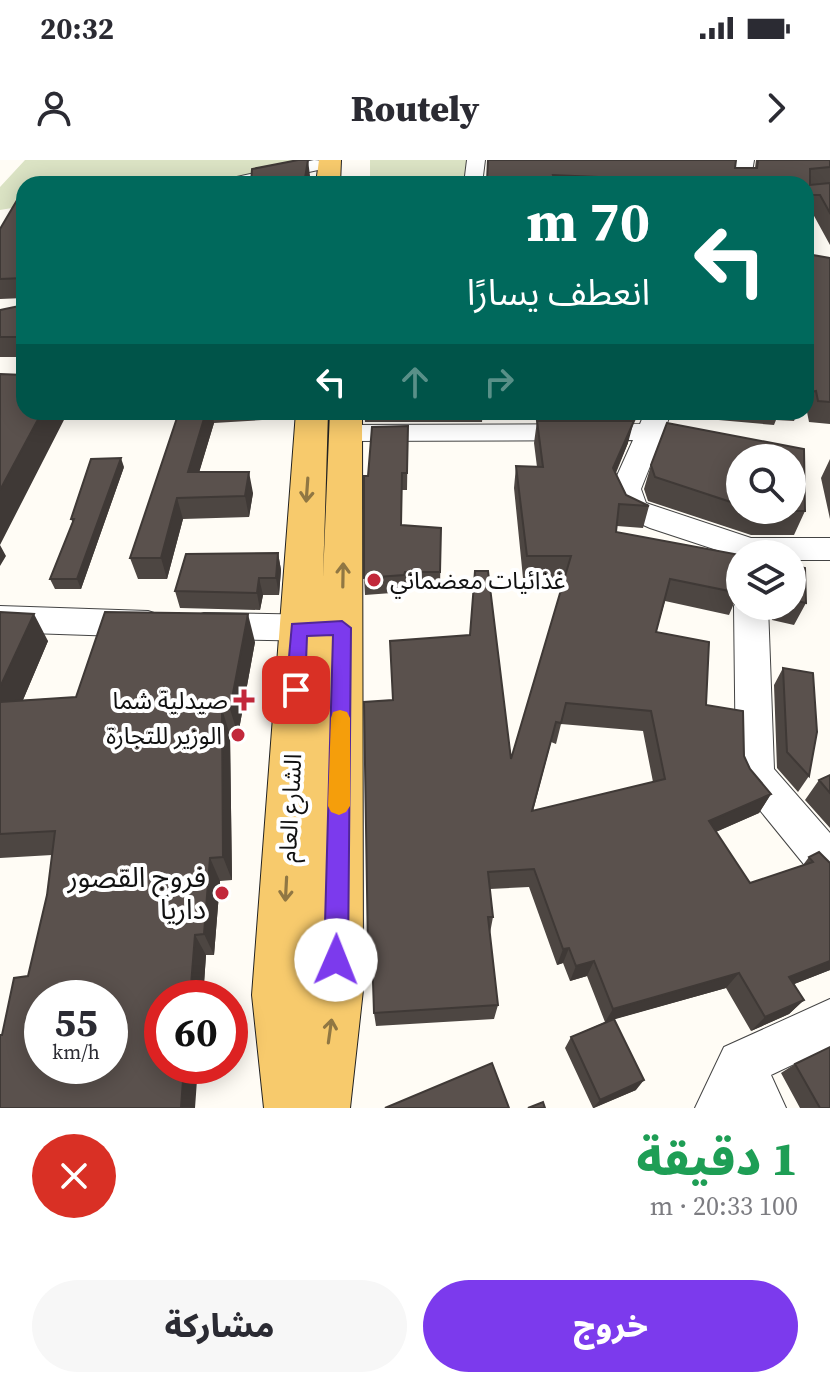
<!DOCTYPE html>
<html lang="ar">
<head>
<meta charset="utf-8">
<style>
  body { margin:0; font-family:"Source Serif 4","Noto Sans Arabic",serif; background:#f7f7f7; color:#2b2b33; direction:rtl; height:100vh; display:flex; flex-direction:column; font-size:30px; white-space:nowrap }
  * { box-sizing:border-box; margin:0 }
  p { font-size:26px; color:#7c7c81 }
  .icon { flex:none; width:44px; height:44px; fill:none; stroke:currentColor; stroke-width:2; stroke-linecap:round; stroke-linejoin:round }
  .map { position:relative; height:948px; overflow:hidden; direction:ltr }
  .drawer { display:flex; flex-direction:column; background:#fff; flex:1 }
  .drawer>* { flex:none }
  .banner { position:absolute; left:16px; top:16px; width:798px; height:244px; border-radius:24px; box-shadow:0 4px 20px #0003; direction:rtl; background:#00695c; color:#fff; overflow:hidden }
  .tools { position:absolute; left:726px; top:284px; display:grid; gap:16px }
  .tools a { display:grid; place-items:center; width:80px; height:80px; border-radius:50%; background:#fff; box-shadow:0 4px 20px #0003; font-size:40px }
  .speed { position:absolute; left:24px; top:820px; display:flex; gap:16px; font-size:40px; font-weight:700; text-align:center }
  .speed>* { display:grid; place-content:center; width:104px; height:104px; border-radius:50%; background:#fff; box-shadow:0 4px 20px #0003; line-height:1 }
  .speed small { font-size:20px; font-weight:400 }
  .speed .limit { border:12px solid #d22; background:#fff; color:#111 }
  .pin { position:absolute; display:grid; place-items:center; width:68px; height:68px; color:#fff; margin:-34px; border-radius:16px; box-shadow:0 4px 12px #0006 }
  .me { position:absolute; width:88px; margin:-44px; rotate:1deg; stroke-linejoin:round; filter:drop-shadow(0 0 6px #0008) }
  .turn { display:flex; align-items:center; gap:28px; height:168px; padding:0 32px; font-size:36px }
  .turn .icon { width:104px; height:104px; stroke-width:2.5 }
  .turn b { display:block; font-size:56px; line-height:68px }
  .lanes { display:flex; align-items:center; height:76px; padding:0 32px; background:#0003; justify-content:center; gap:40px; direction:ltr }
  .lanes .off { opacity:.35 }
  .round { display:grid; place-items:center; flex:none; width:84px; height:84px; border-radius:42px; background:#f7f7f7 }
  .head { display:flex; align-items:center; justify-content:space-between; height:136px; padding:0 32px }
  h1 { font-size:48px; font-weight:800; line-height:60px; color:#1e9e55 }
  .primary-button { display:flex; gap:16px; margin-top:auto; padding:16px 32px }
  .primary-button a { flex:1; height:92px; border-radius:48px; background:#7c3aed; color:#fff; font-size:32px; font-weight:800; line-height:92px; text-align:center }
  .primary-button a+a { background:#f7f7f7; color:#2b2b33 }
  .status { display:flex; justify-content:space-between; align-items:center; height:56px; padding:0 40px; background:#fff; direction:ltr }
  .status svg { height:22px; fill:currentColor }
  header { display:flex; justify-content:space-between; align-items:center; height:104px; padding:0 32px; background:#fff; font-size:36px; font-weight:800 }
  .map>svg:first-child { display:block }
</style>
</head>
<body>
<div class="status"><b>20:32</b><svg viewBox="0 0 49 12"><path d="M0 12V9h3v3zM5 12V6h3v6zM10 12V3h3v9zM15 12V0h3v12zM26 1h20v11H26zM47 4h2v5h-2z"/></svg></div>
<header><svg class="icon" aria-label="forward" viewBox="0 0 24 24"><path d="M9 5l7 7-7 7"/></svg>Routely<svg class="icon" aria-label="person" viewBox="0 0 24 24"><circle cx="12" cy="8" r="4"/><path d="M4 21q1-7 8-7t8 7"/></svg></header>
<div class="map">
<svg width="830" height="948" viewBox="0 0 830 948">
  <rect width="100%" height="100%" fill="#fffcf5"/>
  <path fill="#dbe3c4" d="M25 0H301L300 4 213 24H24V46L0 50V27Z
    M370 0H471L466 24H370Z"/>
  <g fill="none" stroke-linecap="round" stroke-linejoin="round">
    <defs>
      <path id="minor" d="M314 0 339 2 336 6 255 24H221L223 20Z
        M467 0H485L482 24H464Z
        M736 0H754L750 24H732Z
        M645 252 671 253 641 329 646 343 751 378H830V400H792V394H740V402L735 396 650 368 623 356 611 329 633 280 346 281 336 279 332 273 336 267 346 265 640 264Z
        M740 437V446H768L774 609 830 673V724L815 718 741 627 736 615 734 446Z
        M0 446 148 451 160 455 165 464 160 473 148 477 0 472Z
        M204 453 323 455 335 459 340 468 335 477 323 481 204 479 192 475 187 466 192 457Z
        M830 839V887L771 915 786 948H695L724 887Z"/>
      <path id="major" d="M319 0H341L340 24H316Z
        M296 252H328L323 418 330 252H362L363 830 350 948H264L252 835Z"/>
    </defs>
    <use href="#minor" stroke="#444" stroke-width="2"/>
    <use href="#major" stroke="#222" stroke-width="2"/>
    <use href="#minor" fill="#fff" fill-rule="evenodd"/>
    <use href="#major" fill="#f7ca6c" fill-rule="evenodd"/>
  </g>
  <path fill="#4d4642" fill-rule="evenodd" d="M488 0H736L735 8H755L756 0H830V85L813 54H806V24H480L487 21Z
    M24 34V138L0 139V69Z
    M806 91 813 95 830 98V264L809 262 807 252 797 253 794 261 776 260 774 265 673 256V252H806Z
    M24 145V197H0V150Z
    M179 252H279L278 259 214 263 199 312 253 333 249 357 183 359 167 419H138L130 398Z
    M364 252H483L482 262H365Z
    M537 261 628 283 616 313 626 335 649 346 643 368 617 366 616 372 740 395V438L738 434 729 455 665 441 656 472 706 545 744 596 750 609 771 634 759 653 716 672 750 723 803 705 809 697 819 692 830 810 794 824 804 840 789 854 751 871 726 828 614 859 636 930 594 948H593L565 888 571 877 605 862 587 816 570 821 563 803 557 805 529 727 490 729 493 757 490 773 498 845 494 859 376 866 374 853 373 806H369L368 791 511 599 565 418H523L514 328 516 306 537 307 534 283ZM561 564 643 571 653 622 533 651 551 582 556 584Z
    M667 263 804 289 805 351 794 375H751L648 341 644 329 651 305ZM740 298H792V350H740Z
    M408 266 407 330H402V365L441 368 440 430 405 429V432L365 435 364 418Z
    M830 299V359L821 318Z
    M124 307 81 429H55L50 419 73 363 71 359Z
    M278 393 281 410 279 435H263L260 450 180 448 175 431Z
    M792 405 806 443 794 465 772 460 770 446H792Z
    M0 452 48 481 23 540 76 537 255 482 238 575H230L232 720 220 721 214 795H206L203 838H162L2 875 28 816 47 735 52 695 0 698Z
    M783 508 809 616 798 632 777 608 774 525Z
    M830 615V668L805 640 819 620Z
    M795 904 830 948H800L781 913Z"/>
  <path fill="#3f3936" d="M308 0 310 16 309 24H304Z
    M42 252H64L66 256 0 385 6 396 0 406V330Z
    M206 252H212L214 263 193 333 188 312Z
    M634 261 628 283 608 330 613 308Z
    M121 298 124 307 81 429 77 419Z
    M249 312 253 333 249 357 245 336Z
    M177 338 183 359 167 419 161 398Z
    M278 393 281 410 279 435 276 418Z
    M259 418 263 435 260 450 257 433Z
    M34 454 48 481 11 568 0 552V527Z
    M248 454 255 482 238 575 230 549Z
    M222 549 230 575 232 720 223 697Z
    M771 634 759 653 699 679 709 661Z
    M210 698 220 721 214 795 204 774Z
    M195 775 206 795 203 838H190Z
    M569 788 563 803 557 805 563 789Z
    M594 801 587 816 570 821 576 806Z
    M830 801V810L774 832 789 817Z
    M739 813 726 828 605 862 613 849Z
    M804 840 789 854 751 871 765 857Z
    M184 906H198L195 948H181Z
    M644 920 636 930 593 948 600 940Z"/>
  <path fill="#5a514d" stroke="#3f3936" stroke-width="2" fill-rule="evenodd" d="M298 0H308L304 24H251L252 9Z
    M488 0H736L735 8H757L758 0H830V7L810 9V25L830 23V53L820 35H806V24H622L621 18 553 15 556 24H480V20L487 21Z
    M195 19 197 24H125L159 21Z
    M24 34V118L0 119V69L20 35Z
    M806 91H810L813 95 830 98V242L818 241 816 231 806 233Z
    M24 145V177H0V150Z
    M0 214 24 215V252H42L0 330Z
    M179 252H206L188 312H249L245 336 177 338 161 398H130Z
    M537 261H634L613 308 626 335 649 346 619 344 616 372 740 395V430L739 433 670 419 656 472 709 482 706 545 743 551 744 596 750 609 771 634 709 661 750 723 813 702 809 697 819 692 830 703V801L789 817 804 840 765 857 739 813 613 849 594 801 576 806 569 788 563 789 534 709 488 712 493 757H488L498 845 374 853 372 790 368 791 364 542 393 540 390 481 470 475 475 411H488L511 599 571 396H527L516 306 543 307ZM566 543 651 551 665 619 532 651 556 562 561 563Z
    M667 263 804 289 805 351H761L757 350H792V298H740V345L655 317 651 305Z
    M408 266 407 313H402L401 365 441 368 440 412H405L404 415 364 418V316H368L372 267Z
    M121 298 77 419H50L74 359H71L91 299Z
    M278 393 276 418H259L257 433 175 431 186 394Z
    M792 405 805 408 806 443 792 440Z
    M0 452 34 454 0 527Z
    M105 452 248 454 230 549H222L223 697 210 698 204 774 195 775 190 838H162V906H184L181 948H0V875H2L14 818 28 816 47 735 55 671 0 674V542L76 537ZM42 838H110V906H42Z
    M783 508 813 513 817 572 809 616 787 592Z
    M830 615V633L819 620Z
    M614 859 644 920 600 940 571 877Z
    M830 887V948H820L795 904Z
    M492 903 509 948H385Z
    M543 942 545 948H528Z"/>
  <defs><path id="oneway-shaft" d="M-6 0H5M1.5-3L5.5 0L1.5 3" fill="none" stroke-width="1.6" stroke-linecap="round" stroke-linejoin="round" transform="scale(2)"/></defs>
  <g stroke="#907743">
    <use href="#oneway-shaft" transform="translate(307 330) rotate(94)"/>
    <use href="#oneway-shaft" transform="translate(343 415) rotate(-89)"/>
    <use href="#oneway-shaft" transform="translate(286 729) rotate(93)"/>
    <use href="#oneway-shaft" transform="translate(330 871) rotate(-82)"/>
  </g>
  <path fill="#7c3aed" stroke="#51269a" stroke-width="2" d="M342 461 351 468 348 800 344 809 336 812 327 809 324 800 333 475 307 476 305 530 302 535H289L286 530 292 464Z"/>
  <path fill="#f59e0b" d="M340 550 347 552 350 558V646L346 652 339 655 331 652 328 646 331 558 333 552Z"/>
  <g fill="#c2283b" stroke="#fff" stroke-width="3">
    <circle cx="374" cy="420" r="8"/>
    <path d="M240 528h8v8h8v8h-8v8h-8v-8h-8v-8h8z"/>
    <circle cx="238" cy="575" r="8"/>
    <circle cx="222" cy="733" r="8"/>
  </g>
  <g text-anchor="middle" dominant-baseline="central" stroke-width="8" stroke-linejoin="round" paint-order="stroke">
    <g font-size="24" fill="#111" stroke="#fff" text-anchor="end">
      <text x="390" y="420" text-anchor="start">غذائيات معضماني</text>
      <text x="228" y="540">صيدلية شما</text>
      <text x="222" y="575">الوزير للتجارة</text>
    </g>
    <g font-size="24" fill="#111" stroke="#fff">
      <text transform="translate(290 648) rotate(-87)">الشارع العام</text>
    </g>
    <g font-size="28" fill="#111" stroke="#fff" text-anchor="end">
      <text x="206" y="717">فروج القصور<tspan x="206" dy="32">داريا</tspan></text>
    </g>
  </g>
</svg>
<div class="tools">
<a><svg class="icon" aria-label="search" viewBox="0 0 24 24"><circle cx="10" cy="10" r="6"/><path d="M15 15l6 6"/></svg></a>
<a><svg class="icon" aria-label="layers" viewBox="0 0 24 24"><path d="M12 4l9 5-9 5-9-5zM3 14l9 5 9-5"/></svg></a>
</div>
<div class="speed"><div>55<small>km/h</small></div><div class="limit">60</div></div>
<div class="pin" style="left:296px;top:530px;background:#d93025"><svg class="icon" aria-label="arrive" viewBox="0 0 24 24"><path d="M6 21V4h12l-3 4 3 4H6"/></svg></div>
<svg class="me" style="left:336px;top:800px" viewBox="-20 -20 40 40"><circle r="19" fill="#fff"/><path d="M0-13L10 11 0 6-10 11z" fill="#7c3aed"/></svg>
<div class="banner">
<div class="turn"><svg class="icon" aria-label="left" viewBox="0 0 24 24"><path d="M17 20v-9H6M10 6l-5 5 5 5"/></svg><div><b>70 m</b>انعطف يسارًا</div></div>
<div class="lanes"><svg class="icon" aria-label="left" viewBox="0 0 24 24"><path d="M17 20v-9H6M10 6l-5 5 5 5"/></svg><svg class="icon off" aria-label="ahead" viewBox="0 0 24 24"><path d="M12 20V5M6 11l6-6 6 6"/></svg><svg class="icon off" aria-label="right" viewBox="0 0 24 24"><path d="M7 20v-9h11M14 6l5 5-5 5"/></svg></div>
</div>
</div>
<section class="drawer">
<div class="head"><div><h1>1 دقيقة</h1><p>100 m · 20:33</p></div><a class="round" style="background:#d93025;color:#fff"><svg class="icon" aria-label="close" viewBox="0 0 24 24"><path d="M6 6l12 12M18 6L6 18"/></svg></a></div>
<div class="primary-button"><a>خروج</a><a>مشاركة</a></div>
</section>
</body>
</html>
